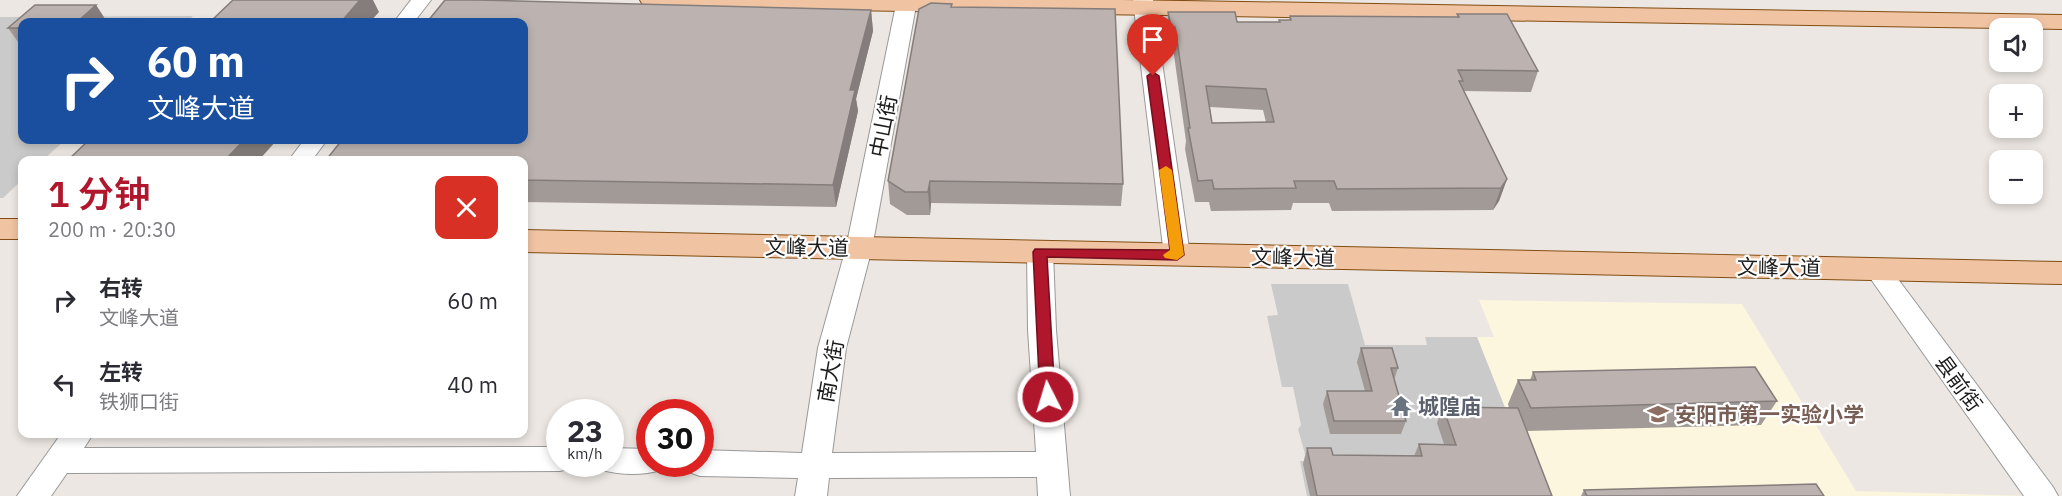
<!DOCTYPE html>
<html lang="zh">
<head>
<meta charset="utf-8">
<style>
  body { margin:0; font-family:"IBM Plex Sans","Noto Sans SC",sans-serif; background:#f7f7f7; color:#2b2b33; height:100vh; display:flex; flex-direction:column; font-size:22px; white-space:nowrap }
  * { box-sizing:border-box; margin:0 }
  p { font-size:20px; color:#7c7c81 }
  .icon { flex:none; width:33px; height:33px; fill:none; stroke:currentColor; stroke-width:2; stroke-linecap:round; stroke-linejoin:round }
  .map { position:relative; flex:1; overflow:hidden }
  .side { position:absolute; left:18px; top:156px; width:510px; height:282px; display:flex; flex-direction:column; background:#fff; border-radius:12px; box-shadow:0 3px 9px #0003 }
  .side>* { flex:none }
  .top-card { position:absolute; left:18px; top:18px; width:510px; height:126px; border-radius:12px; box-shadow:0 3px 9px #0003; background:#1a4fa0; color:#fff; overflow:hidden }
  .tools { position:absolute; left:1989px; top:18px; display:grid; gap:12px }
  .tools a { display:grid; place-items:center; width:54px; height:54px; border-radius:12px; background:#fff; box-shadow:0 3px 9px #0003; font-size:30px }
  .speed { position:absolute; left:546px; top:399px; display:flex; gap:12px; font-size:30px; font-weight:700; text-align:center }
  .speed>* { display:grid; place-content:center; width:78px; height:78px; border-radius:50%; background:#fff; box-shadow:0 3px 9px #0003; line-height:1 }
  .speed small { font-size:15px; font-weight:400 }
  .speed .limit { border:9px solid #d22; background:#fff; color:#111 }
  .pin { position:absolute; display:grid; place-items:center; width:51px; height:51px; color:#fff; margin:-62px -26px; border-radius:50% 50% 50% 0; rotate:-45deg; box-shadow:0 0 6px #0007 }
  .pin .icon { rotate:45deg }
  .me { position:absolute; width:66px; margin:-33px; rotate:355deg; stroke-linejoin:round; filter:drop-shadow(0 0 4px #0008) }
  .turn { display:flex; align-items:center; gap:21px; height:126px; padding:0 30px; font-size:27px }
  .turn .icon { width:78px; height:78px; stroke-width:2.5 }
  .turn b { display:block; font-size:42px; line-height:51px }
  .round { display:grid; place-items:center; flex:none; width:63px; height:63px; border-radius:12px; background:#f7f7f7 }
  .head { display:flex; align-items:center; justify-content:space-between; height:102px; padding:0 30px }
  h1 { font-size:36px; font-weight:600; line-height:45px; color:#b0172c }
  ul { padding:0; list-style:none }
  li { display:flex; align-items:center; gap:18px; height:84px; padding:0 30px }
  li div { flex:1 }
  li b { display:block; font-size:22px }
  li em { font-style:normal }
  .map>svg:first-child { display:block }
</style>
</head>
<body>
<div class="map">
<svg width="2062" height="496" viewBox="0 0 2062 496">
  <rect width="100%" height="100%" fill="#ece7e2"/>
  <path fill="#fbf6dd" d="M1479 300 1742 304 1856 491 2029 496H1540L1477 337H1494Z"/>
  <path fill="#cacaca" d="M193 16 187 22H22V140H65L43 160H22V180L3 198H0V17Z
    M1271 284H1348L1365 345H1427L1425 337H1477L1540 496H1307L1300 461H1307L1298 429 1301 425 1293 387H1282L1267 316 1278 315Z"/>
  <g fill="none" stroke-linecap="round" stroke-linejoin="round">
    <defs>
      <path id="minor" d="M411 0H431L414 22H394Z
        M897 0H917L872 248 846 348 832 453 1036 452 1028 330 1027 252 1031 246 1040 243 1049 246 1053 252 1056 330 1070 496H1038L1037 477 829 478 827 496H795L798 478 700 476 689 472 685 464H700V450L802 453 818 348 846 248Z
        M1133 0H1153L1190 255 1186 261 1177 264 1168 261 1164 255Z
        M304 140H327L312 160H289Z
        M1877 260 1886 263 2053 487 2058 496H2024L1868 275 1864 269 1868 263Z
        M61 434H93L84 448 560 447V464H573L571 468 560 471 67 473 51 496H17Z
        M610 448 650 449V464H664L661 470C642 476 618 475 599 469L597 464H610Z"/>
      <path id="major" d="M640 0H1122L2062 15V29L652 7 643 5Z
        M0 219H22V239H0Z
        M524 230 2062 262V284L524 252Z"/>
    </defs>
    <use href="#minor" stroke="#999" stroke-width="2"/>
    <use href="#major" stroke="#824d11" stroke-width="2"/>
    <use href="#minor" fill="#fff" fill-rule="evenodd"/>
    <use href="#major" fill="#f0c4a3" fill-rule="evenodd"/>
  </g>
  <path fill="#a29a97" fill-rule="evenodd" d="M35 5H96L107 22H22V46H21L8 28Z
    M952 7 1123 184 1121 206 931 203 930 215H907L890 204 888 181Z
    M871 10 873 31 856 99 858 111 836 207 524 202V160Z
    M1168 12 1237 22H1279V20H1289L1290 16 1457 17V14L1538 71 1531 92 1464 91 1507 179 1499 201 1493 210 1332 211 1329 203H1293L1291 210 1211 211 1209 202H1195L1185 149 1186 141 1173 48H1169L1167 32ZM1210 107 1263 110 1266 122 1212 123Z
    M1361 348 1398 368 1394 380 1406 421 1401 434H1330L1323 404 1327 391H1365L1357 362Z
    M1533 372 1777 401 1761 425 1527 431 1552 496H1310L1303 464 1307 448 1333 455 1414 456 1419 444H1444L1437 423 1443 407 1509 408 1508 404 1518 380H1530Z
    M1584 490 1824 496H1581Z"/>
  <path fill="#847d7b" d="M360 0H373L379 12 370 22H341Z
    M96 5 107 22H77Z
    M871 10 873 31 856 99 858 111 836 207 833 185 850 90Z
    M244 140H277L259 160H225Z
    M1507 179 1499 201 1493 210 1501 188Z
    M930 181 931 203 930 215 928 192Z"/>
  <path fill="#bcb3b0" stroke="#847d7b" stroke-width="1.5" fill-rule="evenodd" d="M233 0H360L341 22H210Z
    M445 0H476L871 10 850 90H855L833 185 524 180V160H326L342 140H524V22H427Z
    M931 3 952 4 951 7 1115 9 1123 184 930 181 928 192H905L888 181 919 9Z
    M35 5H96L77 22H22V28H8Z
    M1168 12H1235L1237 22H1280L1279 20H1291L1290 16 1459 17 1457 14H1507L1538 71 1458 70 1463 81H1459L1507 179 1501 188 1337 189 1334 181H1294L1296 188 1214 189 1212 180 1198 181 1188 128H1190L1175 27H1171ZM1206 86 1266 89 1274 122 1212 123Z
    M89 140H244L225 160H68Z
    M1361 348H1392L1398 368H1391L1406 421H1334L1327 391H1372Z
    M1755 367 1777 401 1531 408 1518 380H1536L1533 372Z
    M1443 407 1518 408 1552 496H1317L1307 448H1331L1333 455 1422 456 1419 444 1456 445Z
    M1816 484 1824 496H1587L1584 490Z"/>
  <path fill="#b0172c" stroke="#720f1d" stroke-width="1.5" d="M1153 72 1159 76 1184 255 1177 260 1047 257 1055 397 1053 401H1042L1040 397 1033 252 1035 249 1170 250 1147 76Z"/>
  <path fill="#f59e0b" d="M1166 166 1172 170 1184 255 1177 260 1165 258 1163 255 1170 250 1159 170Z"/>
  <defs>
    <symbol id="temple-bare" viewBox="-9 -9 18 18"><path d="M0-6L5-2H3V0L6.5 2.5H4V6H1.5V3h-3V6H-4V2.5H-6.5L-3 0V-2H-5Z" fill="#6b7280" stroke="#fff" stroke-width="2.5" paint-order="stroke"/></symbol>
    <symbol id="school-bare" viewBox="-9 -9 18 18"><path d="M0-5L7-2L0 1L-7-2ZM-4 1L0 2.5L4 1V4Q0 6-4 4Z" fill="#8d6e63" stroke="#fff" stroke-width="2.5" paint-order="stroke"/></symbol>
  </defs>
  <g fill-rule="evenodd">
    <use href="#temple-bare" x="1386" y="391" width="30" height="30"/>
    <use href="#school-bare" x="1643" y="399" width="30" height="30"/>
  </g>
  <g text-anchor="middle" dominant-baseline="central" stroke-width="4.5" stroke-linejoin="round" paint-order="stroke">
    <g font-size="21" fill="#1c1c1c" stroke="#fff">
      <text transform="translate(883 126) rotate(-79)">中山街</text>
      <text transform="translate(807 247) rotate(1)">文峰大道</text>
      <text transform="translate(1293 257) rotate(1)">文峰大道</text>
      <text transform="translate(1779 267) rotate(1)">文峰大道</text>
      <text transform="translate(830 371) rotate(-80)">南大街</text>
      <text transform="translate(1959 383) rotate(54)">县前街</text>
    </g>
    <g font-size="21" font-weight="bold" fill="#5b616d" stroke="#fff" text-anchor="start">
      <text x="1418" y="406">城隍庙</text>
    </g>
    <g font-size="21" font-weight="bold" fill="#785e54" stroke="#fff" text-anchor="start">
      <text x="1675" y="414">安阳市第一实验小学</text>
    </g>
  </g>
</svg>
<div class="tools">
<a><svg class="icon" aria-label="sound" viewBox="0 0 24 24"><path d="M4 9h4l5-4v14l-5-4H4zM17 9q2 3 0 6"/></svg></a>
<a>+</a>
<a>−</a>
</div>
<div class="speed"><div>23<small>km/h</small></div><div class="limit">30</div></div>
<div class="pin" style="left:1153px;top:76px;background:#d93025"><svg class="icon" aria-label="arrive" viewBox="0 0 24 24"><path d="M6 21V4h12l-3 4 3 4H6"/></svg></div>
<svg class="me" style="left:1048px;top:397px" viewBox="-20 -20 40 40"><circle r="17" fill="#b0172c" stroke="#fff" stroke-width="3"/><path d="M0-11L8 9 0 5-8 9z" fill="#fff"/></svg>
<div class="top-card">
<div class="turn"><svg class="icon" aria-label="right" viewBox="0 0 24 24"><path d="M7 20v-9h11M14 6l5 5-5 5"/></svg><div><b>60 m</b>文峰大道</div></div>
</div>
<section class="side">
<div class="head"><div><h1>1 分钟</h1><p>200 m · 20:30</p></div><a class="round" style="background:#d93025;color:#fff"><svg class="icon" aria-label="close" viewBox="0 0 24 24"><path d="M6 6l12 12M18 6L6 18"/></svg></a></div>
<ul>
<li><svg class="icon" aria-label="right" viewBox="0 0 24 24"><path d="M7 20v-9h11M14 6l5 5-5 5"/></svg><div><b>右转</b><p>文峰大道</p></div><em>60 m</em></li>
<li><svg class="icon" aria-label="left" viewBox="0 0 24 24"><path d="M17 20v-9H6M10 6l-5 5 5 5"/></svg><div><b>左转</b><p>铁狮口街</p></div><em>40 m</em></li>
</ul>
</section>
</div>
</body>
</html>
